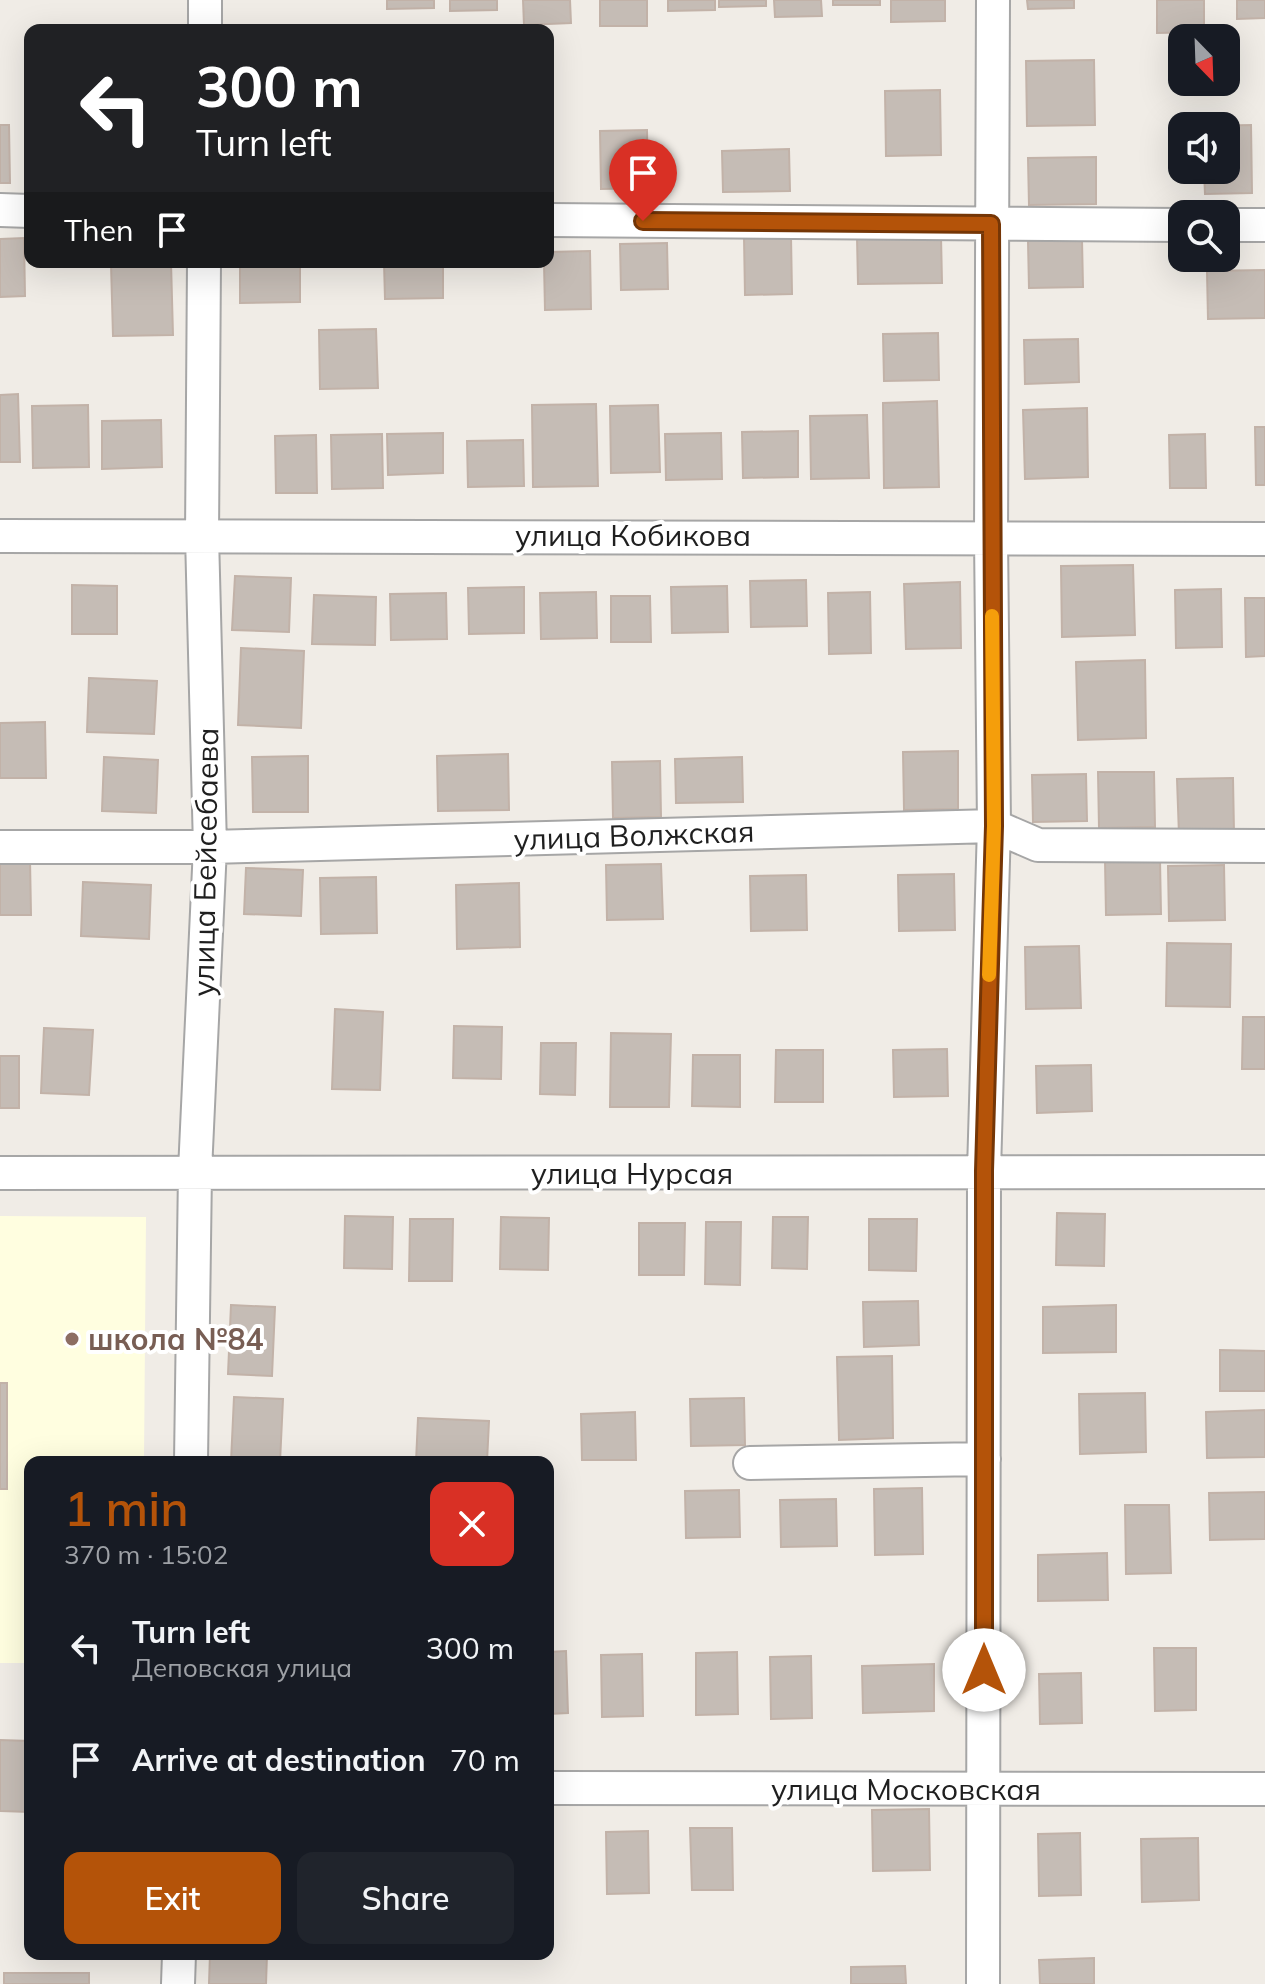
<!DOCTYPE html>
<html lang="en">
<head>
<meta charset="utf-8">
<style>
  body { margin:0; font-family:Mulish,sans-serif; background:#20242c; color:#f1f3f6; height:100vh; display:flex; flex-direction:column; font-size:30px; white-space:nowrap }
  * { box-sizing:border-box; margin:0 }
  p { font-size:26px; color:#9ea1a6 }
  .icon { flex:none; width:44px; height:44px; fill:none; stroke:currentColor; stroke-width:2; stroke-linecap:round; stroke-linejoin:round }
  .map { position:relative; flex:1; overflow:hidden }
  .panel { position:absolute; left:24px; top:1456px; width:530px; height:504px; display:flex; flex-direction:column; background:#171b24; border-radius:16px; box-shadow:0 8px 32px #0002 }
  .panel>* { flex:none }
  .hud { position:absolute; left:24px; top:24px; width:530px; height:244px; border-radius:16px; box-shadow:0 8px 32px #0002; background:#202124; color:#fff; overflow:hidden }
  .needle { width:52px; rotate:157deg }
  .controls { position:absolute; left:1168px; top:24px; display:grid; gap:16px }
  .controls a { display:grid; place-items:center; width:72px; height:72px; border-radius:16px; background:#171b24; box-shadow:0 8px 32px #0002; font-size:40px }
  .pin { position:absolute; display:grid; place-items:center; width:68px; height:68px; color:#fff; margin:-82px -34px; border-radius:50% 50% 50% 0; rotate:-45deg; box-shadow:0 0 8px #0007 }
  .pin .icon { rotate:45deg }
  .me { position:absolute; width:88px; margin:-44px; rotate:0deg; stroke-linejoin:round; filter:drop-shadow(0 0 6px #0008) }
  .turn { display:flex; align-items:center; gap:28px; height:168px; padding:0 40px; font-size:36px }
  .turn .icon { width:104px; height:104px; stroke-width:2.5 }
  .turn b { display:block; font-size:56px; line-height:68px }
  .then { display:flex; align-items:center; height:76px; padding:0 40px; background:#0003; gap:16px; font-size:30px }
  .round { display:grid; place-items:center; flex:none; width:84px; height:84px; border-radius:16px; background:#20242c }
  .headline { display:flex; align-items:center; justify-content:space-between; height:136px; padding:0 40px }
  h1 { font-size:48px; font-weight:600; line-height:60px; color:#b45309 }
  .button { display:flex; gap:16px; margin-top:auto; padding:16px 40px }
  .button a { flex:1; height:92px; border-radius:16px; background:#b45309; color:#fff; font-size:32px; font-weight:600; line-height:92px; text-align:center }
  .button a+a { background:#20242c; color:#f1f3f6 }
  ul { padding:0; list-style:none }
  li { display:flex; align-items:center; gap:24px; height:112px; padding:0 40px }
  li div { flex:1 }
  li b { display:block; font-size:30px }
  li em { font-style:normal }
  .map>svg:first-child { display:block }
</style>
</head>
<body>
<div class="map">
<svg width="1265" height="1984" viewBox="0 0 1265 1984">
  <rect width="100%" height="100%" fill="#f0ece6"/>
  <path fill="#fffee0" d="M0 1216 146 1217 144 1462H30V1663H0Z"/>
  <path fill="#c5bcb5" stroke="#c2b2a8" stroke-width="2" d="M387 0H434V8L387 9Z
    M450 0H497V10L450 11Z
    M523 0H570L571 23 524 25Z
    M600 0H647V26H600Z
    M668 0H715V10L668 11Z
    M719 0H766V6L719 7Z
    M774 0H821L822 16 775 17Z
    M833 0H880V5H833Z
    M891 0H945V21L891 22Z
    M1027 0H1074V8L1028 9Z
    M1157 0H1204V32L1157 33Z
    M1237 0H1265V18L1237 19Z
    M1094 60 1095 125 1027 126 1026 61Z
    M940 90 941 155 886 156 885 91Z
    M0 125H9L10 183H0Z
    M1251 125 1252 193 1205 194 1204 170H1226V126H1204Z
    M647 130 648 188 601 189 600 131Z
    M789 149 790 191 723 192 722 151Z
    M1096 157V204L1029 205 1028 158Z
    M791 236 792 294 745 295 744 237Z
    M941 236 942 283 858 284 857 237Z
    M24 238 25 296 0 297V239Z
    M1082 240 1083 287 1029 288 1028 241Z
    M667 243 668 289 621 290 620 244Z
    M590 251 591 309 545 310 544 262H548V252Z
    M171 262 173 335 113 336 111 264Z
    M240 262H300V302L240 303Z
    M384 262H443V298L385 299Z
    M1265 270V318L1208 319 1207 271Z
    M376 329 378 388 320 389 319 330Z
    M938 333 939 380 884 381 883 334Z
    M1078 339 1079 382 1025 384 1024 340Z
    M18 394 20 462H0V395Z
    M937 401 939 487 884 488 883 403Z
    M596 404 598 486 533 487 532 405Z
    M88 405 89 467 33 468 32 406Z
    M658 405 660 472 611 473 610 406Z
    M1087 408 1088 477 1025 479 1023 410Z
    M867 415 869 478 811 479 810 416Z
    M161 420 162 467 102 469V421Z
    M1255 427H1265V485H1256Z
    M798 431V477L743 478 742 432Z
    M443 433V473L388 475 387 434Z
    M721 433 722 479 666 480 665 434Z
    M382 434 383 488 332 489 331 435Z
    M1205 434 1206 488H1170L1169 435Z
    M316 435 317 493H276L275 436Z
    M523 440 524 486 468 487 467 441Z
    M1133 565 1135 635 1062 637 1061 566Z
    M235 576 291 578 289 632 232 630Z
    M806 580 807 626 751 627 750 581Z
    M960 582 961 648 906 649 904 584Z
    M72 585 117 586V634H72Z
    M727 586 728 632 672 633 671 587Z
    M524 587V633L469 634 468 588Z
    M1221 589 1222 647 1176 648 1175 590Z
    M596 592 597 638 541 639 540 593Z
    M870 592 871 653 829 654 828 593Z
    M446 593 447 639 391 640 390 594Z
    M314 595 376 597 375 645 312 644Z
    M611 596H650L651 642H611Z
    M1245 598H1265V656L1246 657Z
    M241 648 304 651 301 728 238 725Z
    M1145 660 1146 738 1078 740 1076 662Z
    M89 678 157 681 154 734 87 732Z
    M45 722 46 778H0V723Z
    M958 751V809L904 810 903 752Z
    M508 754 509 810 438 811 437 756Z
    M308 756V812H253L252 757Z
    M104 757 158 760 156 813 102 811Z
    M742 757 743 802 676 803 675 759Z
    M660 761 661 817 613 818 612 762Z
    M1098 772H1154L1155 827 1099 828Z
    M1086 774 1087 821 1033 822 1032 775Z
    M1233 778 1234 833 1179 835 1177 779Z
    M30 859 31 915H0V860Z
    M1160 859 1161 914 1106 915 1105 860Z
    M661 864 663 919 607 920 606 865Z
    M1224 865 1225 920 1169 921 1168 866Z
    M246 868 303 870 301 916 244 914Z
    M954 874 955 930 899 931 898 875Z
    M806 875 807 930 751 931 750 876Z
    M376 877 377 933 321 934 320 878Z
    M83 882 151 885 149 939 81 936Z
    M519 883 520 947 457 949 456 885Z
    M1167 943 1231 944 1230 1007 1166 1006Z
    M1079 946 1081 1008 1026 1009 1025 947Z
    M335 1009 383 1012 380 1090 332 1089Z
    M1243 1017H1265V1069H1242Z
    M454 1026 502 1027 501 1079 453 1078Z
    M44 1028 93 1030 89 1095 41 1093Z
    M611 1033 671 1034 669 1107H610Z
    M541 1043H576L575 1095 540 1094Z
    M947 1049 948 1096 894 1097 893 1050Z
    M776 1050H823V1102H775Z
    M693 1055H740V1107L692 1106Z
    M0 1056H19V1108H0Z
    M1091 1065 1092 1111 1037 1113 1036 1066Z
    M1057 1213 1105 1214 1104 1266 1056 1265Z
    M345 1216 393 1217 392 1269 344 1268Z
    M501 1217 549 1218 548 1270 500 1269Z
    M773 1217H808L807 1269 772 1268Z
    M410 1219H453L452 1281H409Z
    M869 1219H917L916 1271 869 1270Z
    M706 1222H741L740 1285 705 1284Z
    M639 1223H685L684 1275H639Z
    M918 1301 919 1345 864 1347 863 1302Z
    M231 1305 275 1307 272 1376 228 1374Z
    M1116 1305V1352L1043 1353V1307Z
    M1220 1350 1265 1351V1391H1220Z
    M892 1356 893 1438 839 1440 837 1357Z
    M0 1383H7V1489H0Z
    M1145 1393 1146 1452 1080 1454 1079 1394Z
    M234 1397 283 1399 280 1462H231Z
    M744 1398 745 1445 691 1446 690 1399Z
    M1265 1410V1457L1207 1458 1206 1412Z
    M635 1412 636 1460H582L581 1414Z
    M418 1418 489 1421 487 1462H416Z
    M922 1488 923 1554 875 1555 874 1489Z
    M739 1490 740 1537 686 1538 685 1491Z
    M1265 1492V1539L1210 1540 1209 1493Z
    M836 1499 837 1546 781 1547 780 1500Z
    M1125 1505H1169L1171 1573 1126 1574Z
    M1107 1553 1108 1600 1038 1601V1555Z
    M1154 1648H1196V1710L1155 1711Z
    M566 1651 568 1713 548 1714V1652Z
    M737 1652 738 1714 696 1715V1653Z
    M642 1654 643 1716 602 1717 601 1655Z
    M811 1656 812 1718 771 1719 770 1657Z
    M934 1664V1711L863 1713 862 1666Z
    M1081 1673 1082 1723 1040 1724 1039 1674Z
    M0 1740 30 1741V1812L0 1811Z
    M929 1809 930 1870 873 1871 872 1810Z
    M690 1828H732L733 1890H692Z
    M648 1831 649 1893 607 1894 606 1832Z
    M1080 1833 1081 1895 1039 1896 1038 1834Z
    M1198 1838 1199 1900 1142 1902 1141 1839Z
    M210 1954H267L266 1984H209Z
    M1094 1958V1984H1040L1039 1960Z
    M905 1966 906 1984H851V1967Z
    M4 1973H89V1984H4Z"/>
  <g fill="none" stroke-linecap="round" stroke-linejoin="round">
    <defs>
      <path id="minor" d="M205 30V0
        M0 210 30 211
        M548 220 1182 225
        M1226 225H1265
        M0 536 1265 539
        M0 847H210L994 826 1038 845 1265 846
        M0 1173 1265 1172
        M191 1462 195 1171 210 847 202 536 204 262
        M750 1463 984 1459
        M548 1788 1265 1789
        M178 1984 179 1954
        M983 1984 984 1171 994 826 991 537 993 0"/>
    </defs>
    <use href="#minor" stroke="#a6a6a6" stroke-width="36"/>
    <use href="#minor" stroke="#fff" stroke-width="32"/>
  </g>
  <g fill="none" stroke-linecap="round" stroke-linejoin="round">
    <defs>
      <path id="route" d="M643 221 991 224 994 826 984 1171V1670"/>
    </defs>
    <use href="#route" stroke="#753606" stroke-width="20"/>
    <use href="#route" stroke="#b45309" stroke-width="14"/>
    <path stroke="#f59e0b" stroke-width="14" d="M989 975 994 826 992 616"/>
  </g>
  <circle fill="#8d6e63" stroke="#fff" stroke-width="3" cx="72" cy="1339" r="8"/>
  <g text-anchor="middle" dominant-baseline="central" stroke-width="8" stroke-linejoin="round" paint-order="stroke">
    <g font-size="30" fill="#1f1f1f" stroke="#fff">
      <text x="633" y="535">улица Кобикова</text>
      <text transform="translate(634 835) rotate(-2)">улица Волжская</text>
      <text transform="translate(205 862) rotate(-89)">улица Бейсебаева</text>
      <text x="632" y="1173">улица Нурсая</text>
      <text x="906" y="1789">улица Московская</text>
    </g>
    <g font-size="30" font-weight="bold" fill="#785e54" stroke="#fff" text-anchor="start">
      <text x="88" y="1339">школа №84</text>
    </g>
  </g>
</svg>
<div class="controls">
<a><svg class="needle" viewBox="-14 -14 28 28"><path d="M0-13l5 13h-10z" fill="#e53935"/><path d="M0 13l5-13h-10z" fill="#9ea1a6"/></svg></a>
<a><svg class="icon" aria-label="sound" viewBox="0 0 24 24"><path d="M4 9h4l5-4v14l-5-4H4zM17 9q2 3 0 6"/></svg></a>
<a><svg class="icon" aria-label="search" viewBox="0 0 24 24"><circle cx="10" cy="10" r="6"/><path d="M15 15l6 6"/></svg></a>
</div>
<div class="pin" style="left:643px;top:221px;background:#d93025"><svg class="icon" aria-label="arrive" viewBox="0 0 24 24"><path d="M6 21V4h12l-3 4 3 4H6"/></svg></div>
<svg class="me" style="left:984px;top:1670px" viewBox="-20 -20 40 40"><circle r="19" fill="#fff"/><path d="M0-13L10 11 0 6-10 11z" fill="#b45309"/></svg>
<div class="hud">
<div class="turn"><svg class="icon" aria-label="left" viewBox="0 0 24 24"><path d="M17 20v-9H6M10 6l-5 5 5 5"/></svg><div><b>300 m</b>Turn left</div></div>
<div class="then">Then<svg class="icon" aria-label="arrive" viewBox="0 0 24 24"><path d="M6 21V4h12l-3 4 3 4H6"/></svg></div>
</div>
<section class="panel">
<div class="headline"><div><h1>1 min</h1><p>370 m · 15:02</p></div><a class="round" style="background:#d93025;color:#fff"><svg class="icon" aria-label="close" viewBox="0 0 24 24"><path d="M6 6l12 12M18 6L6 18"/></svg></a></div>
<ul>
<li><svg class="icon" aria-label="left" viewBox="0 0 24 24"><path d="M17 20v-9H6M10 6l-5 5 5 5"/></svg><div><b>Turn left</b><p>Деповская улица</p></div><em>300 m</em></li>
<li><svg class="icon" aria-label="arrive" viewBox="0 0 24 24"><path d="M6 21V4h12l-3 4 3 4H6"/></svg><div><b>Arrive at destination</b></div><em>70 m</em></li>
</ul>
<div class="button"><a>Exit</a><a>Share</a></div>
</section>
</div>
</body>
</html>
